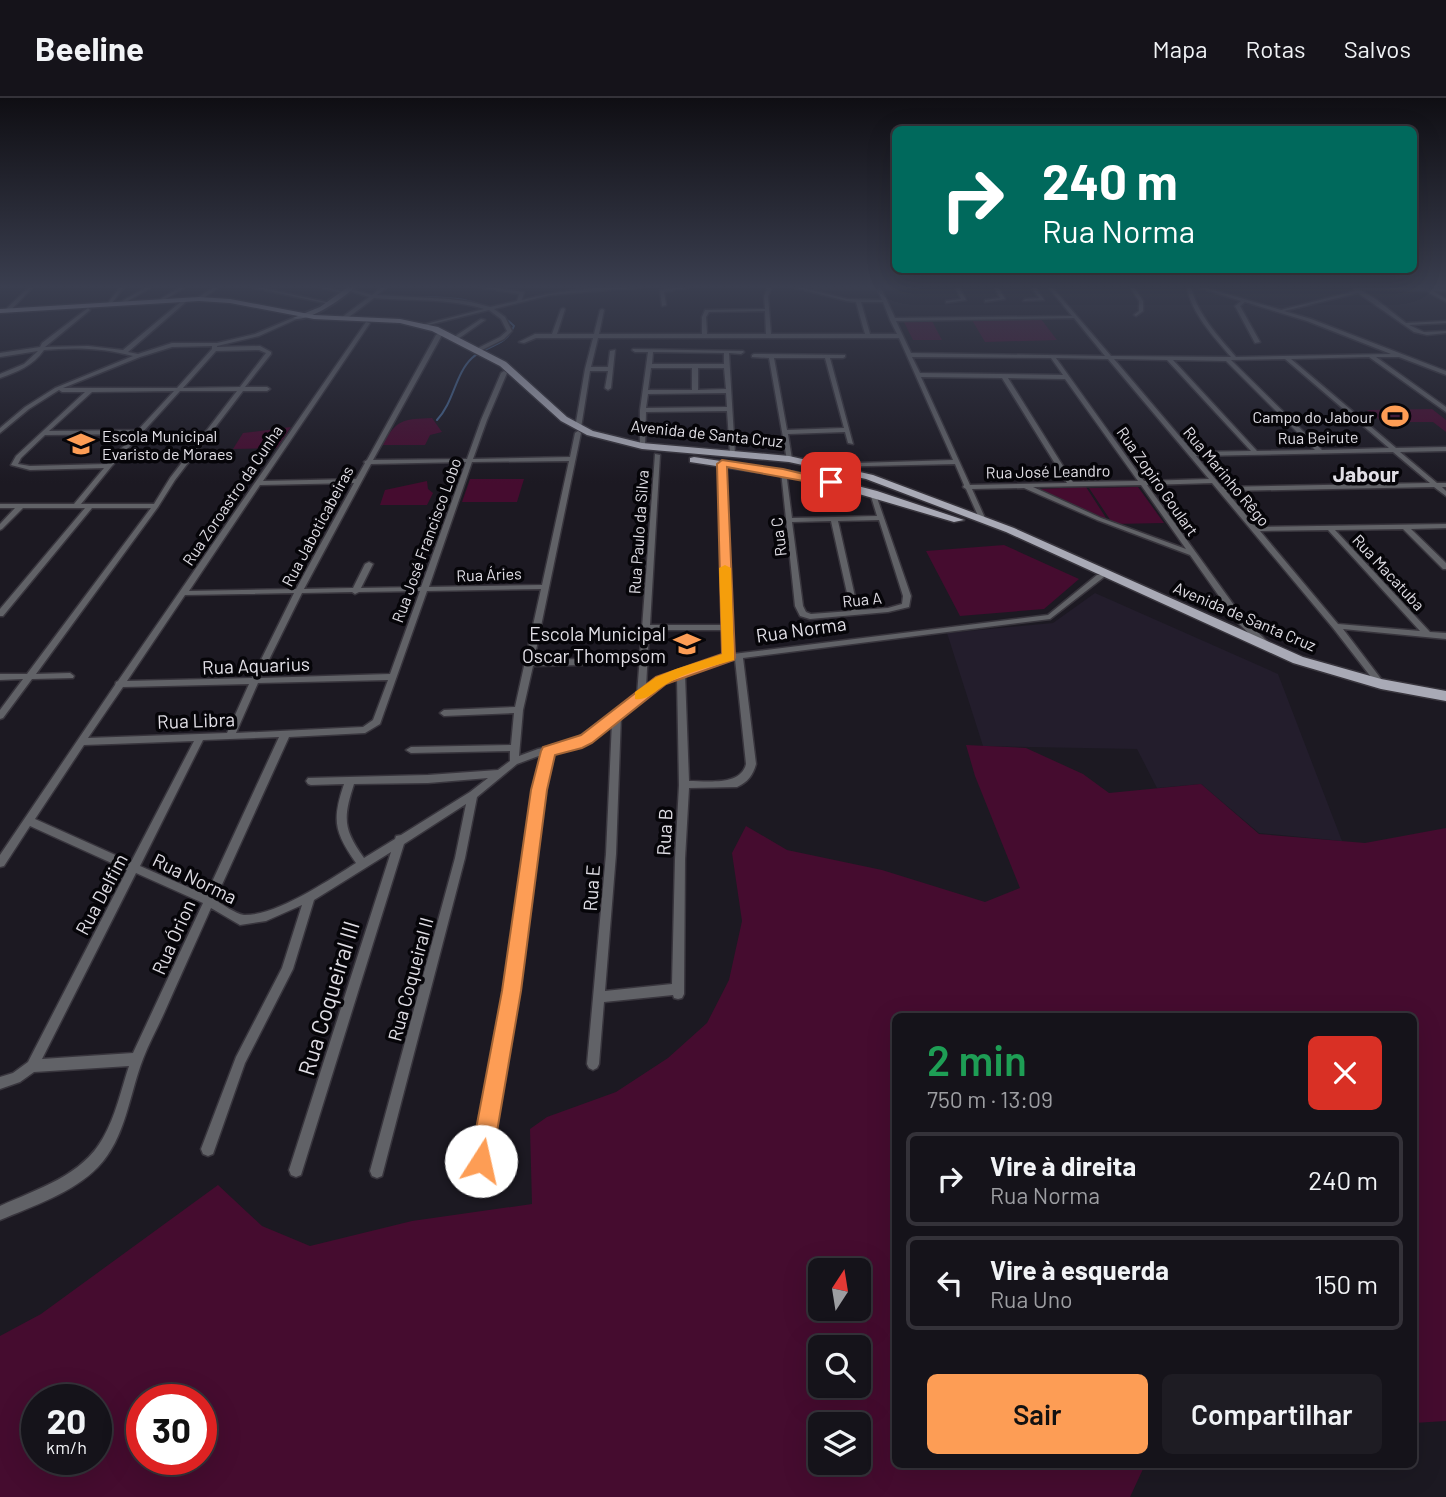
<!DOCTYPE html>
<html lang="pt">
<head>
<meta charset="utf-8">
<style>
  body { margin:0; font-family:Barlow,sans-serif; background:#1e1c23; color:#f1f3f6; height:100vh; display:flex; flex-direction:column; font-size:26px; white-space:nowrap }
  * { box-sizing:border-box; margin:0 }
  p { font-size:23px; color:#9d9ea2 }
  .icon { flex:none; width:38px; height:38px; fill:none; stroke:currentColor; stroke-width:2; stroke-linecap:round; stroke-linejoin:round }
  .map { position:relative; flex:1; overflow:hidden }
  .details { position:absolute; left:892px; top:915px; width:525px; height:455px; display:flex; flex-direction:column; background:#15131a; border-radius:10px; box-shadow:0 7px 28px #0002,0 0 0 2px #343239 }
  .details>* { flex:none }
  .banner { position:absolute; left:892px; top:28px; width:525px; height:147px; border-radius:10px; box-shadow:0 7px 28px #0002,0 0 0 2px #343239; background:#00695c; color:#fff; overflow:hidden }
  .needle { width:46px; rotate:12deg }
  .fabs { position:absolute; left:808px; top:1160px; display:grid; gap:14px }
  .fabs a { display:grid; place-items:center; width:63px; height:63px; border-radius:10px; background:#15131a; box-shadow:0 7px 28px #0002,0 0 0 2px #343239; font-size:35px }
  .speed { position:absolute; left:21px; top:1286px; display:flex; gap:14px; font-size:35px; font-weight:700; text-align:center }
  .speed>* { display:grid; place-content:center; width:91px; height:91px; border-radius:50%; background:#15131a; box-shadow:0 7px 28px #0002,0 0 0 2px #343239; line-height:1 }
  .speed small { font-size:18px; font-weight:400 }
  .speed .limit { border:10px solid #d22; background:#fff; color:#111 }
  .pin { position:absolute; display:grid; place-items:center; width:60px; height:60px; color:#fff; margin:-30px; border-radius:14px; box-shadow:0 4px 10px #0006 }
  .me { position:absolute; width:77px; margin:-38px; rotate:10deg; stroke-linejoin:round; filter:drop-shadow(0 0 5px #0008) }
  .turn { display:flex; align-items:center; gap:24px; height:147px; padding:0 35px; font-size:32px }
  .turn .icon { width:91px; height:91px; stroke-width:2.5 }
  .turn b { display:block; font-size:49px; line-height:60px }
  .round { display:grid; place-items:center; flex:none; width:74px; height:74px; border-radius:10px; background:#1e1c23 }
  .overview { display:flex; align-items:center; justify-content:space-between; height:119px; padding:0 35px }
  h1 { font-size:42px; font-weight:600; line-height:52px; color:#1e9e55 }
  .button { display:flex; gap:14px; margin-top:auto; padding:14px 35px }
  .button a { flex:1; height:80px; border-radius:10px; background:#fd9d55; color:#111; font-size:28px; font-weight:600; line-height:80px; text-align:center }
  .button a+a { background:#1e1c23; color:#f1f3f6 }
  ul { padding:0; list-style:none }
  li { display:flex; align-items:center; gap:21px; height:94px; margin:0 14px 10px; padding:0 21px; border:4px solid #343239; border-radius:10px }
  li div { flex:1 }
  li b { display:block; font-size:26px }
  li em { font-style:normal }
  header { display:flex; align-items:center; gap:42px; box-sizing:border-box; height:98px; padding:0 35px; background:#15131a; border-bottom:2px solid #343239 }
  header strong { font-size:33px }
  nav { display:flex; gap:38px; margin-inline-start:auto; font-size:24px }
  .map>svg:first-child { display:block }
</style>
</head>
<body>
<header>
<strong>Beeline</strong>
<nav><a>Mapa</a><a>Rotas</a><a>Salvos</a></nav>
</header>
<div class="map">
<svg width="1446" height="1399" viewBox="0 0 1446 1399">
  <rect width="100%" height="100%" fill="#1c1922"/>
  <path fill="#231d2c" d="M1095 495 1278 576 1342 743 1259 735 1201 686 1157 690 1137 651 983 648 947 535 1053 525Z"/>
  <path fill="#450c2f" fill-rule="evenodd" d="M1041 221 1057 242 985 244 972 222Z
    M932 223 942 242H913L904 224Z
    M1432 311 1446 322V334L1433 324H1382L1367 312Z
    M432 320 442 334 430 337 425 347H382C397 321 403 321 432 320Z
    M291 329 277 350 233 351 243 335Z
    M470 381H524L517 404H462Z
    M427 383 428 391 433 395 427 407H380L385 392Z
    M1086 389 1108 423 1037 391Z
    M1138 389 1164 425 1113 426 1089 390Z
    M1004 447 1079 481 1044 511 960 518 926 453Z
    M966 647 1026 650 1083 676 1109 695 1201 686 1259 736 1365 745 1446 730V1323L1414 1325V919H896V1367H1158L1143 1371 1130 1399H0V1238L41 1216 218 1087 262 1128 310 1148 412 1123 532 1106 530 1031 547 1019 616 994 668 960 707 925 729 882 742 823 732 755 746 728 787 752 882 772 985 804 1020 790 975 678ZM821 1172H859V1211H821ZM821 1250H859V1288H821ZM37 1302H96V1362H37ZM142 1302H201V1362H142ZM821 1326H859V1365H821Z"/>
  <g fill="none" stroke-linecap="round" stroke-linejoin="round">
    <path stroke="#44638c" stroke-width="2" d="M413 199C452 199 485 199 514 228 506 249 486 247 472 260 455 276 454 304 437 322"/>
    <defs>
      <path id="street" d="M29 189H33L10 213H6V211Z
        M120 189H124L112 205H108Z
        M147 189H152L126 204 122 203Z
        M181 189H186L164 202 160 201Z
        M214 189H219L201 202H197V200Z
        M250 189H258L331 205 329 206Z
        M318 189H325L344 194 342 195Z
        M382 189H387L377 197 449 201 471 204 490 209 517 203 519 196 478 189H489L524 194 522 202C561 192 604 188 644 189L550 197 494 211 505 219 512 233 504 241 478 254 475 252 476 251 500 239 507 233 501 221 489 212 424 228 422 227 484 211C448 200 411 203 374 200L345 222H341V220L369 199 347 192V190L372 197Z
        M681 189H691L664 194 666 207 662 208 660 192Z
        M768 189H772L768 198 771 236H865L856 204 847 203 792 189H799L847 201 882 202 877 190H816L814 189H908L906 190H881L895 220 1072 218 1048 189H1052L1111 258 1227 259H1231C1214 239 1191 215 1187 189H1191C1197 216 1219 239 1236 259L1391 256 1307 223 1245 204 1240 208 1260 244 1255 245 1235 208 1241 203 1197 189H1203L1281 212 1355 193 1353 190 1358 189 1446 191V193H1433L1446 201V204L1426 193 1359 191 1377 202 1406 225 1446 223V225L1409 227 1424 234 1446 233V235L1427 237 1414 234 1358 195 1284 213 1311 221 1446 273V277L1399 259H1376L1446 309V314L1369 259 1291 261 1396 350 1446 349V353L1400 354 1437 385H1446V389H1442L1446 393V398L1434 389 1226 393 1256 429 1446 426V430L1411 431 1446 465V471H1443L1403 431 1335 432 1430 534 1446 535V541L1343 531 1385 586 1384 588H1378L1333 530 1212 385 1147 387 1244 521 1268 544V548H1262L1238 525 1190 457 1097 422 1024 390 972 391 985 420 982 422 979 420 966 391 963 389 964 387 955 366 825 369V367L827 366 953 362 899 240H598L591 269H608L610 253 615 252 611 290 608 292 605 290 608 273H590L581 330 578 332 575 330 585 271 593 240H536L524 245 519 244 535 236H552L561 211 563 210 565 211 557 236H594L600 212 602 211 604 212 599 236H702V219L705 212 765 211 764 198ZM861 204H883L890 222 897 236H870ZM765 213 766 236H707L706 219 709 214ZM1074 220 1105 258 911 255 896 223ZM912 259 1051 260 1063 277 920 275ZM1056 260 1108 261 1209 381 1144 383ZM1114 261 1167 262 1251 353 1193 354ZM1285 261 1389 350 1322 352 1231 262ZM1173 262 1226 263 1315 352 1257 353ZM921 279 1002 280 1067 385 970 387ZM1008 280 1065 281 1138 383 1073 384ZM1393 354 1430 385 1222 389 1196 358ZM1141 387 1186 451 1101 420 1033 389ZM1328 432 1420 533 1338 526 1260 433Z
        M955 189H959L966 202 946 205V203L961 201Z
        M994 189H998L1005 201 985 204V202L1000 200Z
        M1031 189H1035L1044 202 1023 203 1025 201 1039 200Z
        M1130 189H1134L1143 203V213L1136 218 1134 217 1139 213V203Z
        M183 202 187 203 128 254 138 256 172 245H217L255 236 295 219 299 220 259 238 217 248V249L260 248 271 254V256L245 289H267L270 291 267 293H243L175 382 158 409 36 576 70 575 74 578 73 580 32 581 3 620 0 621V612L23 581 0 582V576H27L151 410H92L3 518H0V511L85 410H23L2 431 0 432V426L15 410H0V406H74L104 370 30 372 11 367 16 358 85 294H62L59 292 29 311 0 335V330L25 309 55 290 133 258C104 250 74 249 44 252 33 268 17 274 0 280V276L24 266 38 253 0 259V255L40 249 42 245 88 210 90 212 45 249 88 248 123 252ZM212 248V251L177 290H63L140 259 172 249ZM259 252 266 255 240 289 183 290 216 253ZM174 293 138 332 49 333 92 294ZM180 293H237L170 380 154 406H81L111 369ZM135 336 107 366 30 368 18 366 21 360 45 337Z
        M481 221 485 222 458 241H454V239Z
        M366 224 370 225 263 383 356 381 365 365 364 364 367 362 436 237 439 235 442 237 373 362 467 361 481 322 501 275 504 273 507 275 487 322 473 361 570 359 575 335 578 333 581 335 534 562 582 561 586 564 582 567 533 568 523 612 519 658 538 651 573 643 637 597 655 356 660 357 650 527H724L719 366 724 365 733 556 1048 517 1097 477H1103L1104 479 1050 521 743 560 756 666C753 677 748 684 737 689L689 690 685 761 684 896 682 900 678 901 674 900 673 897 604 904 599 966 597 970 593 972 589 970 587 966 606 756 612 624 579 648 553 654 544 692 518 893 486 1068 481 1070 476 1068 474 1063 506 893 534 692 544 656 517 666 477 699 465 760 382 1078 377 1080 372 1078 370 1073 455 760 466 706 404 746 301 1077 296 1079 291 1077 289 1072 391 754 314 802 293 871 245 965 213 1056 208 1058 203 1056 201 1051 236 959 282 870 302 807 266 823 240 827 211 810C196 844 180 879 165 913 158 929 149 945 143 961 129 997 126 1040 98 1069 73 1095 33 1108 0 1122V1108C37 1091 82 1078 103 1040 116 1017 121 992 129 968L34 974 20 984 0 991V979L13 975 28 964 127 772 30 728 4 768 0 769V757L115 587 116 584 118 583ZM569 363 542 487 429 489 472 364ZM466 364 421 489 361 490 373 466 369 464 365 466 353 490 304 491 371 366ZM354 385 296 491 189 493 260 387ZM541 491 515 609 444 612 440 615 444 618 514 615 511 647 411 649 406 652 411 655 510 653V663L498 672 428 677 308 680 306 683 308 686 311 687 344 686C332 722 334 734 356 765 329 782 276 818 244 817 235 816 223 806 215 802L289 639 365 635 380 626 427 493ZM420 493 390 576 260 580 302 495 352 494 355 496 359 494ZM294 495 252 580 127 583 185 497ZM649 532H724L725 558 684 572H678L677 574 658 581 646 590ZM735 561 746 666C741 688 707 683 689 683L685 577ZM677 580 679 687 675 761 672 886 605 893 616 756 621 617 664 585ZM388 582 373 622 363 629 236 635 258 585ZM249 586 227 635 88 640 123 589ZM279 639 206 797 140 768 203 642ZM194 643 131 764 35 721 84 647ZM488 680 470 694 401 737 396 738 395 741 364 760C343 731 343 720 354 686L428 685ZM136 775 203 805 133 955 42 961Z
        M633 251 743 253 744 254 741 256 729 255 735 356 730 355 727 313 646 314 645 348 640 349V312L648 254H635L632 252ZM653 254 724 255V266H652ZM651 270H692V292H648ZM698 270H724L726 291 698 292ZM726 295 727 309 646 310 648 296Z
        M754 256 845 257V259L843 260H830L853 346 848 345 845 334 788 336 792 361 787 362 769 260 752 259V257ZM774 260H825L844 330 787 332Z
        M781 373 786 374 792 420 877 418 870 395 875 394 911 498 909 509 888 514 810 521 800 518 795 508ZM879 422 903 498 902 506 888 510 858 512 838 423ZM831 423 851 513 811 516 806 514 803 508 792 424Z"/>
      <path id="secondary" d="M348 189H355C343 200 309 225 293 220L320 209Z"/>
      <path id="primary" d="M199 199 230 201 314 217 400 221 438 229 506 264 567 319 593 333 642 345 789 358 873 377 1014 430 1303 559 1381 581 1446 593V603L1381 591 1293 565 1006 434 866 381 789 364 642 351 587 337 561 323 500 268 432 233 400 225 314 221 230 205 199 203 0 215V211Z
        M694 359 815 377 877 393 964 422 954 424 815 383 690 364V360Z"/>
    </defs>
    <use href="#street" stroke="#38353d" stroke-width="3"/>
    <use href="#secondary" stroke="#38353d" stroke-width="4"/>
    <use href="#primary" stroke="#38353d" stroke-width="3"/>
    <use href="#street" fill="#616267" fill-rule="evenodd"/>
    <use href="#secondary" fill="#898b93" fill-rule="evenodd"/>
    <use href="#primary" fill="#a9aab6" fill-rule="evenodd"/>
  </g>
  <linearGradient id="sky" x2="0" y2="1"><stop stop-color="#0f0e13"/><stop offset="0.49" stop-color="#3a3e4f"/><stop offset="1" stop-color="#3a3e4f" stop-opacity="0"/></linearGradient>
  <rect width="1446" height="385" fill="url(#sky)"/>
  <path fill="#fd9d55" stroke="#a46637" stroke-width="2" d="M722 362 783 371 837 384 831 388 727 369 735 559 734 562 666 586 592 645 582 650 555 657 547 692 521 893 492 1063 488 1071 481 1074 473 1071 470 1063 502 893 531 692 541 653 543 649 581 637 656 579 722 556 717 366Z"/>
  <path fill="#f59e0b" d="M725 467 731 470 734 562C711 569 685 574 665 587 655 593 647 603 635 601V594L656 579 676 571 722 556 719 470Z"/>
  <defs>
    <symbol id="stadium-bare" viewBox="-9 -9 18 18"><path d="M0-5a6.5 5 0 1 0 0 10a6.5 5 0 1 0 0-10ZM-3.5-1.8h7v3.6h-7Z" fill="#fd9d55" stroke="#060509" stroke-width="2.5" paint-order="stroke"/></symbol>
    <symbol id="school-bare" viewBox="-9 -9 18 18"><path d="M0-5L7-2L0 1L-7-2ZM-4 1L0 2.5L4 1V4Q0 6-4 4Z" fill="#fd9d55" stroke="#060509" stroke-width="2.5" paint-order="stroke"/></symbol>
  </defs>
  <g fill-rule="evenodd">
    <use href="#stadium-bare" x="1376" y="299" width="38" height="38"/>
    <use href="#school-bare" x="62" y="327" width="38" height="38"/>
    <use href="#school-bare" x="668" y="527" width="38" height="38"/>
  </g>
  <g text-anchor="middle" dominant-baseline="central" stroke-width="7" stroke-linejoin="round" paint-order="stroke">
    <g font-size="16" fill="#e1dfe6" stroke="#060509" text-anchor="end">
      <text x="1374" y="318">Campo do Jabour</text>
      <text x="102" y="337" text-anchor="start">Escola Municipal<tspan x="102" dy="18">Evaristo de Moraes</tspan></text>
    </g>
    <g font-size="16" fill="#e1dfe6" stroke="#060509">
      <text transform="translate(707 335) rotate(6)">Avenida de Santa Cruz</text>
      <text transform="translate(1318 339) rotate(-1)">Rua Beirute</text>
      <text transform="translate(1048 373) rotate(-1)">Rua José Leandro</text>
      <text transform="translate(1227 378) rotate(50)">Rua Marinho Rêgo</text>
      <text transform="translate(1158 383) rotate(55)">Rua Zopiro Goulart</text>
      <text transform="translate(232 397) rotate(-56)">Rua Zoroastro da Cunha</text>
      <text transform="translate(317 428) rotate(-62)">Rua Jaboticabeiras</text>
      <text transform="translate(638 434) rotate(-86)">Rua Paulo da Silva</text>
      <text transform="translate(778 439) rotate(-97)">Rua C</text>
      <text transform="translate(426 442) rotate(-70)">Rua José Francisco Lobo</text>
      <text transform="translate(1389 474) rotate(47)">Rua Macatuba</text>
      <text transform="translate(489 476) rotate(-2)">Rua Áries</text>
      <text transform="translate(862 501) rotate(-6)">Rua A</text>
      <text transform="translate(1245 518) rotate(23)">Avenida de Santa Cruz</text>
    </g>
    <g font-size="19" fill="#e1dfe6" stroke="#060509">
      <text transform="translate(801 531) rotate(-8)">Rua Norma</text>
      <text transform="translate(256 567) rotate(-2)">Rua Aquarius</text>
      <text transform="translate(196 622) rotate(-2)">Rua Libra</text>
      <text transform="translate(664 734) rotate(-87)">Rua B</text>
      <text transform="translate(195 780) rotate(26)">Rua Norma</text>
      <text transform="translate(591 790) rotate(-86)">Rua E</text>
      <text transform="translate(101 796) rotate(-62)">Rua Delfim</text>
      <text transform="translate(173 839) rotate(-66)">Rua Órion</text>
      <text transform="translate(410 881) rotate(-75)">Rua Coqueiral II</text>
    </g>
    <g font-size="19" fill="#e1dfe6" stroke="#060509" text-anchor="end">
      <text x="666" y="535">Escola Municipal<tspan x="666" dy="22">Oscar Thompsom</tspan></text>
    </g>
    <g font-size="21" font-weight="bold" fill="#e1dfe6" stroke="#060509">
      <text x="1366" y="375">Jabour</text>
    </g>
    <g font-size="23" fill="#e1dfe6" stroke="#060509">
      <text transform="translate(328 900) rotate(-73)">Rua Coqueiral III</text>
    </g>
  </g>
</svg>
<div class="fabs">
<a><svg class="needle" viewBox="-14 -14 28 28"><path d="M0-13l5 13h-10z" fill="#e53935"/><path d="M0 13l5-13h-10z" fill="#9d9ea2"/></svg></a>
<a><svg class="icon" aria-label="search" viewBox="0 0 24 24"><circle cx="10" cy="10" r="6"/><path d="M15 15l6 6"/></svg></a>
<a><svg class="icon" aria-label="layers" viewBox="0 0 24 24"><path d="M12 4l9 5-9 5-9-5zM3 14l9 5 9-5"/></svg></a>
</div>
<div class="speed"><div>20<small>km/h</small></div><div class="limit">30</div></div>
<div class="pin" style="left:831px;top:384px;background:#d93025"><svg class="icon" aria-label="arrive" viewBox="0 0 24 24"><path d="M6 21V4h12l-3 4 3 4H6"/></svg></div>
<svg class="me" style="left:481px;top:1063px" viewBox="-20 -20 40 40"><circle r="19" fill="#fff"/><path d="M0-13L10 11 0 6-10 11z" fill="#fd9d55"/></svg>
<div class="banner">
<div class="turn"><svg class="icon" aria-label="right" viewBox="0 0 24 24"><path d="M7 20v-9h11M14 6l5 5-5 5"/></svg><div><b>240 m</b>Rua Norma</div></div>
</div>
<section class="details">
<div class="overview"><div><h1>2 min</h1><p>750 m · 13:09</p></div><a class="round" style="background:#d93025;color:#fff"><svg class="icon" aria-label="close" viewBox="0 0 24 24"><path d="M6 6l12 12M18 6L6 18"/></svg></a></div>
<ul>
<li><svg class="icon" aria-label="right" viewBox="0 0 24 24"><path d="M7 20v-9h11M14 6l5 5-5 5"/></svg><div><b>Vire à direita</b><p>Rua Norma</p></div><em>240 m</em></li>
<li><svg class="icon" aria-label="left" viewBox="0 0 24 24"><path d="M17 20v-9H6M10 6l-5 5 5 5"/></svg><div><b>Vire à esquerda</b><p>Rua Uno</p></div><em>150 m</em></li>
</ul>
<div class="button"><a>Sair</a><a>Compartilhar</a></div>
</section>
</div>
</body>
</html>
